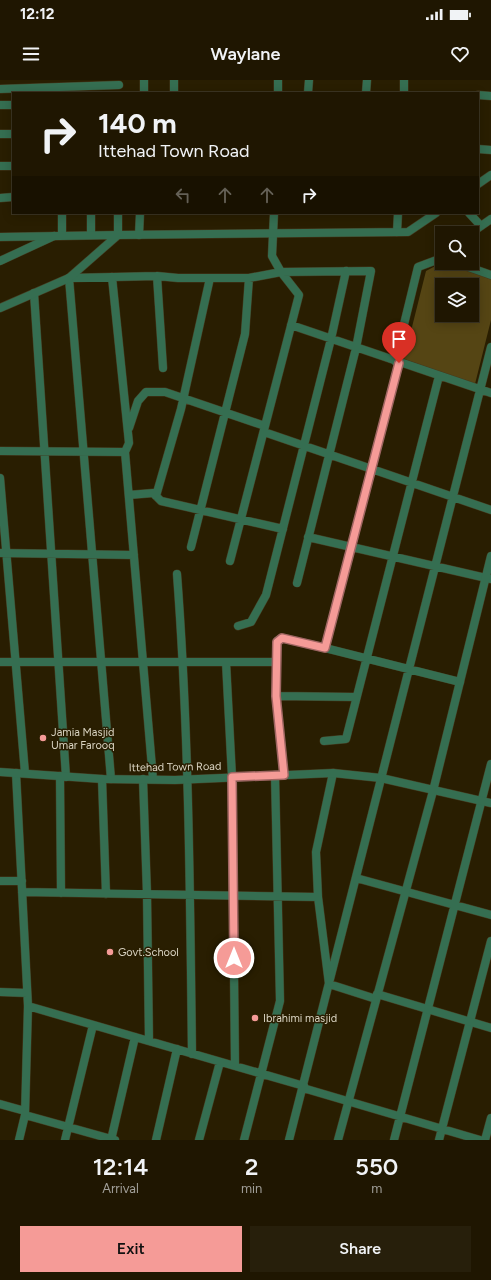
<!DOCTYPE html>
<html lang="en">
<head>
<meta charset="utf-8">
<style>
  body { margin:0; font-family:Figtree,sans-serif; background:#271f0b; color:#f1f3f6; height:100vh; display:flex; flex-direction:column; font-size:15px; white-space:nowrap }
  * { box-sizing:border-box; margin:0 }
  p { font-size:13px; color:#a19f99 }
  .icon { flex:none; width:22px; height:22px; fill:none; stroke:currentColor; stroke-width:2; stroke-linecap:round; stroke-linejoin:round }
  .map { position:relative; height:1060px; overflow:hidden }
  .sheet { display:flex; flex-direction:column; background:#1f1601; flex:1 }
  .sheet>* { flex:none }
  .guide { position:absolute; left:12px; top:12px; width:467px; height:122px; border-radius:0px; box-shadow:0 2px 10px #0003,0 0 0 1px #3c3523; background:#1f1601; color:#f1f3f6; overflow:hidden }
  .fabs { position:absolute; left:435px; top:146px; display:grid; gap:8px }
  .fabs a { display:grid; place-items:center; width:44px; height:44px; border-radius:0px; background:#1f1601; box-shadow:0 2px 10px #0003,0 0 0 1px #3c3523; font-size:20px }
  .pin { position:absolute; display:grid; place-items:center; width:34px; height:34px; color:#fff; margin:-41px -17px; border-radius:50% 50% 50% 0; rotate:-45deg; box-shadow:0 0 4px #0007 }
  .pin .icon { rotate:45deg }
  .me { position:absolute; width:44px; margin:-22px; rotate:0deg; stroke-linejoin:round; filter:drop-shadow(0 0 3px #0008) }
  .turn { display:flex; align-items:center; gap:14px; height:84px; padding:0 20px; font-size:18px }
  .turn .icon { width:52px; height:52px; stroke-width:2.5 }
  .turn b { display:block; font-size:28px; line-height:34px }
  .lanes { display:flex; align-items:center; height:38px; padding:0 20px; background:#0003; justify-content:center; gap:20px; direction:ltr }
  .lanes .off { opacity:.35 }
  .eta { display:flex; justify-content:space-evenly; align-items:center; height:68px; text-align:center }
  .eta b { font-size:24px; font-weight:600; line-height:28px }
  .cta { display:flex; gap:8px; margin-top:auto; padding:8px 20px }
  .cta a { flex:1; height:46px; border-radius:0px; background:#f59b97; color:#111; font-size:16px; font-weight:600; line-height:46px; text-align:center }
  .cta a+a { background:#271f0b; color:#f1f3f6 }
  .status { display:flex; justify-content:space-between; align-items:center; height:28px; padding:0 20px; background:#1f1601; direction:ltr }
  .status svg { height:11px; fill:currentColor }
  header { display:flex; justify-content:space-between; align-items:center; height:52px; padding:0 20px; background:#1f1601; font-size:18px; font-weight:600 }
  .map>svg:first-child { display:block }
</style>
</head>
<body>
<div class="status"><b>12:12</b><svg viewBox="0 0 49 12"><path d="M0 12V9h3v3zM5 12V6h3v6zM10 12V3h3v9zM15 12V0h3v12zM26 1h20v11H26zM47 4h2v5h-2z"/></svg></div>
<header><svg class="icon" aria-label="menu" viewBox="0 0 24 24"><path d="M4 6h16M4 12h16M4 18h16"/></svg>Waylane<svg class="icon" aria-label="heart" viewBox="0 0 24 24"><path d="M12 20l-8-8c-3-5 5-10 8-4 3-6 11-1 8 4z"/></svg></header>
<div class="map">
<svg width="491" height="1060" viewBox="0 0 491 1060">
  <rect width="100%" height="100%" fill="#291e01"/>
  <path fill="#554514" fill-rule="evenodd" d="M441 183 491 198V240L475 304 404 279 426 191ZM442 205H472V235H442Z"/>
  <g fill="none" stroke-linecap="round" stroke-linejoin="round">
    <defs>
      <path id="minor" d="M0 9 119 5
        M144 13V0
        M174 13V0
        M278 13V0
        M308 13 309 0
        M366 13 367 0
        M404 13V0
        M478 15 491 16
        M0 25H13
        M0 54H13
        M478 69 491 70
        M0 86H13
        M0 118 13 117
        M469 133 481 146
        M397 152 398 133
        M471 153 491 139
        M62 155V133
        M91 155V133
        M118 155V133
        M139 155 140 133
        M0 181 54 156
        M457 183 491 195
        M157 196 163 288
        M112 197 129 363 125 372 153 699
        M34 213 66 697
        M291 245 491 313
        M395 281 418 187 442 178
        M129 348 138 321 146 312H165L265 346
        M264 352 491 430
        M0 371 125 372
        M0 398 25 693
        M129 415 153 413 161 421 283 449
        M156 416 181 329 210 198
        M308 457 491 499
        M191 467 245 254 249 198
        M0 473 134 475
        M230 481 299 215 281 192 272 176 274 133
        M177 494C189 653 190 813 192 974
        M238 546 251 542 266 515 331 259 346 191
        M325 568 460 602
        M0 582H276
        M226 582 232 697 235 986
        M276 616 356 617
        M324 661 346 659 439 296
        M16 693 28 926 25 1035 19 1060
        M333 693 316 772 318 817 329 904 376 919
        M284 695 276 616 277 561 282 558 325 568 399 283
        M60 696 61 813
        M102 699 106 814
        M111 699 69 198 157 196 178 198H249L281 192 371 191 356 268 297 503
        M143 699 147 814 149 961
        M356 798 491 835
        M0 801H22
        M22 812 318 817
        M0 912 27 913
        M28 926 304 1006
        M303 1008 480 1060
        M0 1024 25 1031
        M25 1035 115 1060
        M65 1060 93 945
        M111 1060 135 957
        M156 1060 177 969
        M199 1060 220 982
        M244 1060 280 921 275 695
        M289 1060 491 267
        M394 1060 491 684
        M439 1060 491 861
        M485 1060 491 1038"/>
      <path id="tertiary" d="M478 104 491 95
        M0 157 118 155
        M0 228 69 198 118 155 408 152 436 133
        M0 692 102 699 175 700 333 693 381 698 491 723
        M377 914 491 948
        M338 1060 433 711 491 476"/>
    </defs>
    <use href="#minor" stroke="#453b20" stroke-width="9"/>
    <use href="#tertiary" stroke="#453b20" stroke-width="9"/>
    <use href="#minor" stroke="#356e51" stroke-width="8"/>
    <use href="#tertiary" stroke="#356e51" stroke-width="8"/>
  </g>
  <g fill="none" stroke-linecap="round" stroke-linejoin="round">
    <defs>
      <path id="route" d="M234 878 232 697 284 695 276 616 277 562 282 558 325 568 399 283"/>
    </defs>
    <use href="#route" stroke="#9f6562" stroke-width="10"/>
    <use href="#route" stroke="#f59b97" stroke-width="7"/>
  </g>
  <g fill="#f59b97" stroke="#291e01" stroke-width="1.5">
    <circle cx="43" cy="658" r="4"/>
    <circle cx="110" cy="872" r="4"/>
    <circle cx="255" cy="938" r="4"/>
  </g>
  <g text-anchor="middle" dominant-baseline="central" stroke-width="3" stroke-linejoin="round" paint-order="stroke">
    <g font-size="11" fill="#dad4c2" stroke="#291e01" text-anchor="start">
      <text x="51" y="652">Jamia Masjid<tspan x="51" dy="13">Umar Farooq</tspan></text>
      <text x="118" y="872">Govt.School</text>
      <text x="263" y="938">Ibrahimi masjid</text>
    </g>
    <g font-size="11" fill="#dad4c2" stroke="#291e01">
      <text transform="translate(175 687) rotate(-1)">Ittehad Town Road</text>
    </g>
  </g>
</svg>
<div class="fabs">
<a><svg class="icon" aria-label="search" viewBox="0 0 24 24"><circle cx="10" cy="10" r="6"/><path d="M15 15l6 6"/></svg></a>
<a><svg class="icon" aria-label="layers" viewBox="0 0 24 24"><path d="M12 4l9 5-9 5-9-5zM3 14l9 5 9-5"/></svg></a>
</div>
<div class="pin" style="left:399px;top:283px;background:#d93025"><svg class="icon" aria-label="arrive" viewBox="0 0 24 24"><path d="M6 21V4h12l-3 4 3 4H6"/></svg></div>
<svg class="me" style="left:234px;top:878px" viewBox="-20 -20 40 40"><circle r="17" fill="#f59b97" stroke="#fff" stroke-width="3"/><path d="M0-11L8 9 0 5-8 9z" fill="#fff"/></svg>
<div class="guide">
<div class="turn"><svg class="icon" aria-label="right" viewBox="0 0 24 24"><path d="M7 20v-9h11M14 6l5 5-5 5"/></svg><div><b>140 m</b>Ittehad Town Road</div></div>
<div class="lanes"><svg class="icon off" aria-label="left" viewBox="0 0 24 24"><path d="M17 20v-9H6M10 6l-5 5 5 5"/></svg><svg class="icon off" aria-label="ahead" viewBox="0 0 24 24"><path d="M12 20V5M6 11l6-6 6 6"/></svg><svg class="icon off" aria-label="ahead" viewBox="0 0 24 24"><path d="M12 20V5M6 11l6-6 6 6"/></svg><svg class="icon" aria-label="right" viewBox="0 0 24 24"><path d="M7 20v-9h11M14 6l5 5-5 5"/></svg></div>
</div>
</div>
<section class="sheet">
<div class="eta">
<div><b>12:14</b><p>Arrival</p></div>
<div><b>2</b><p>min</p></div>
<div><b>550</b><p>m</p></div>
</div>
<div class="cta"><a>Exit</a><a>Share</a></div>
</section>
</body>
</html>
